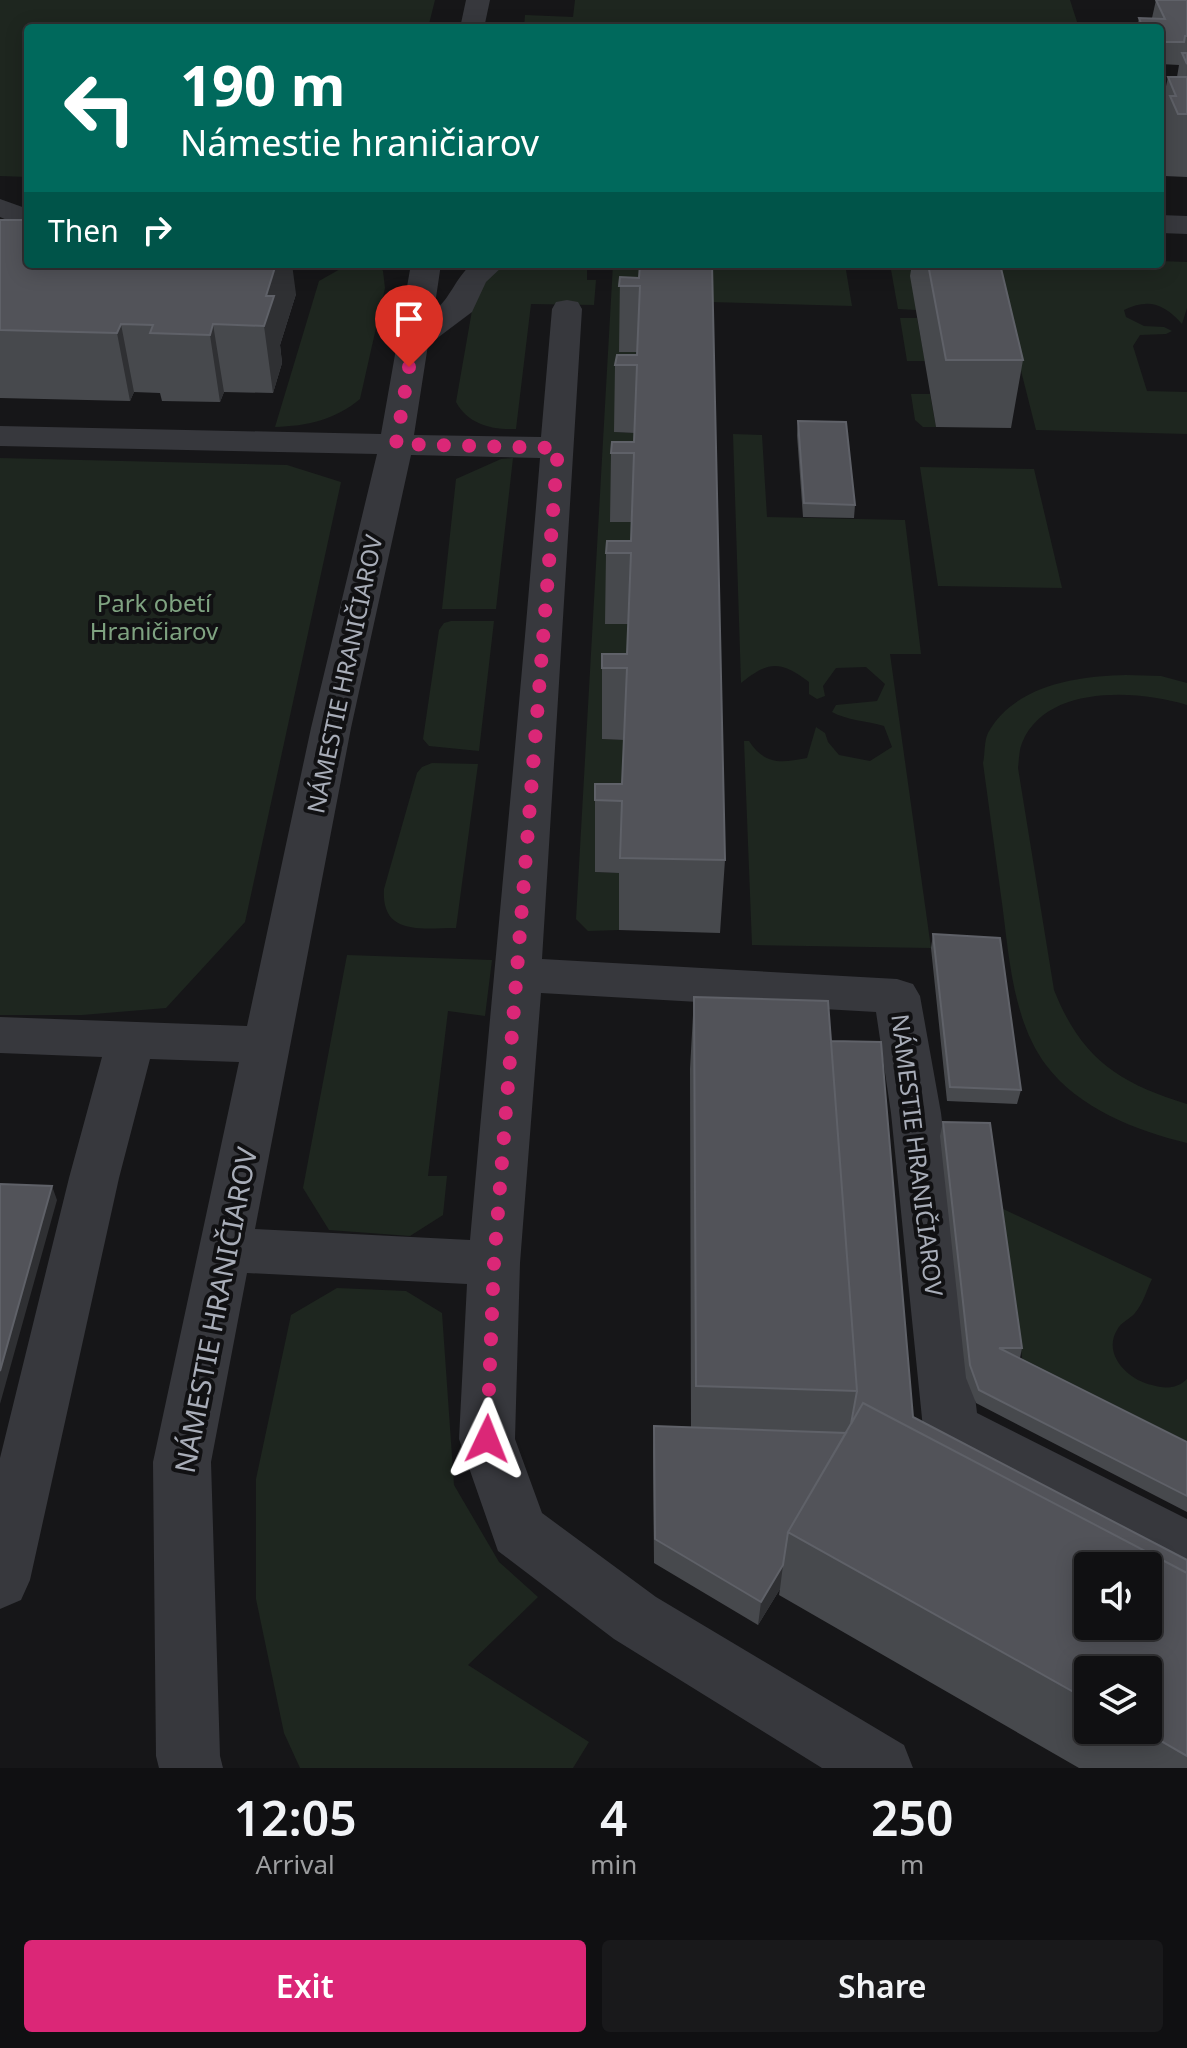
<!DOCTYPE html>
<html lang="en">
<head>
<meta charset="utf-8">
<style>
  body { margin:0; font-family:"Noto Sans",sans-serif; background:#19191b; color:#f1f3f6; height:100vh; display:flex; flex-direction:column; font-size:30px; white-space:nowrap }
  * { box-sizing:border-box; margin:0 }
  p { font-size:26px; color:#9c9d9f }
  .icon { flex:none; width:44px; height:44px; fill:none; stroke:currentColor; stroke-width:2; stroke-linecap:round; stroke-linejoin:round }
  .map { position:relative; height:1768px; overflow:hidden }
  .drawer { display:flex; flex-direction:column; background:#101012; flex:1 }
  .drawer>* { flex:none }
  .banner { position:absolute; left:24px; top:24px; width:1140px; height:244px; border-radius:8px; box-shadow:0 4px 20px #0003,0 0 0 2px #303032; background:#00695c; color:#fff; overflow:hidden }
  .fabs { position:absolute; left:1074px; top:1552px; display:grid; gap:16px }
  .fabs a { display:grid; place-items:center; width:88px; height:88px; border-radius:8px; background:#101012; box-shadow:0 4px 20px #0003,0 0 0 2px #303032; font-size:40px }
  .pin { position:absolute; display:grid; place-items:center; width:68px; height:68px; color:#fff; margin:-82px -34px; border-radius:50% 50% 50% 0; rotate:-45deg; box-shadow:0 0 8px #0007 }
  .pin .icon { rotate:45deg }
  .me { position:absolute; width:88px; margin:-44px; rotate:2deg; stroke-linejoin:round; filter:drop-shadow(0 0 6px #0008) }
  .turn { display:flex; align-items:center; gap:28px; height:168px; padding:0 24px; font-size:36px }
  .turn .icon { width:104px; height:104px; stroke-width:2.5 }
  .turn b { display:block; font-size:56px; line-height:68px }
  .then { display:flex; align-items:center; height:76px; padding:0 24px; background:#0003; gap:16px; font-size:30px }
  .eta { display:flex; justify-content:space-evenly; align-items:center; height:136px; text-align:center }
  .eta b { font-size:48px; font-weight:600; line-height:56px }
  .primary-button { display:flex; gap:16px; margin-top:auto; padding:16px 24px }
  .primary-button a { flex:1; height:92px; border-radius:8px; background:#db2777; color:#fff; font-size:32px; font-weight:600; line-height:92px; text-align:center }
  .primary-button a+a { background:#19191b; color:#f1f3f6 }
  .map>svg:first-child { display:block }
</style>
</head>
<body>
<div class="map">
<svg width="1187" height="1768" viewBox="0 0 1187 1768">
  <rect width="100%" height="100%" fill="#161618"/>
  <path fill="#1e261f" d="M0 0H435L428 28H28V177L0 176Z
    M575 0H1070L1079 28H524L525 15 573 17Z
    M1160 261 1187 262V308L1182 324C1164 304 1149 298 1124 310L1126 317 1144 326 1164 327 1172 331 1166 334 1140 335 1133 346 1147 391 1187 392V434L1036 430 994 264H1160Z
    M349 264H378L383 271 385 288 360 399C335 420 307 426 275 427L319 281Z
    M496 264H587V280H596L594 305 531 304 516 429C491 430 468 424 456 402L474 299Z
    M613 264H845L852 306 710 302 619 352H639L615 432 636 433 633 512 610 522H633L630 612 605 623 629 624 626 725 602 739 625 740 621 856 595 872 621 873 619 930 588 931 576 919Z
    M890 264H978L916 310 898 309Z
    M900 318H917L925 361H907Z
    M911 394H930L936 427H923L915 420Z
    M733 434 762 435 767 517 905 520 921 654H890L931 948 752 945 744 741H749C765 765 780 763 807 758L816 727 825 733 828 742 839 755 870 761 892 747 884 726C867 721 846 720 832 712L836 705 877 701 885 684 866 667 836 668 823 686 825 696 817 699 809 694V682C781 661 769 660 741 683Z
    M0 458 287 465 341 482 245 922 166 1008 82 1015H0Z
    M513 458 496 609H442L456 479 501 459Z
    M920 467 1034 469 1062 588 938 586Z
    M451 621H494L479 751 429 746 423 739 439 630 444 623Z
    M1126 675 1161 676 1187 683V705C1138 690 1046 684 1022 743 1019 750 1019 760 1018 768L1054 990C1081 1058 1118 1083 1187 1104V1143C1137 1131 1078 1108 1046 1065 1011 1018 1009 951 1001 896 995 852 989 807 983 763 985 754 984 741 988 733 1014 685 1078 676 1126 675Z
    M432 763 478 764 456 928C421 928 381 936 384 889L417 773 422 767Z
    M347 955 492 960 485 1016 448 1011 428 1176H447L443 1215 410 1236 329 1230 303 1188Z
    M1001 1208 1152 1279C1147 1289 1143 1304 1135 1313 1130 1319 1121 1322 1117 1330 1102 1355 1129 1380 1152 1385 1164 1389 1177 1389 1187 1379V1453L1024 1371Z
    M337 1288 406 1291 442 1313 454 1485 499 1562 538 1597 468 1665 589 1742 573 1768H300L284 1733 256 1599V1479L291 1315Z"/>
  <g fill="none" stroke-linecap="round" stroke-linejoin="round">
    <path fill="#37383d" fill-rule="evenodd" d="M466 0H490L484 28H460Z
      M0 199 28 209V229L0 217Z
      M1160 215 1187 216V234L1160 233Z
      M411 264H441L434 311C451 298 455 278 472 264H505L486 282 472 312 428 345 414 435 541 437 552 309 556 302 567 300 578 302 582 309 542 959 897 979 913 984 920 996 941 1113 977 1413 1187 1519V1577L931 1446 923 1428 891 1113 876 1012 541 993 520 1263 515 1439 542 1513 656 1597 904 1745 913 1768H822L614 1639 498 1551 459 1439 467 1284 247 1273 211 1462 220 1756 223 1768H159L156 1756 153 1462 239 1062 150 1059 119 1178 30 1580 21 1600 0 1609V1458L69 1178 102 1057 0 1053V1017L247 1026 311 728 377 454 0 446V426L381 434ZM411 455 540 458C519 719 493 979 470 1240L255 1229 351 728Z"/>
  </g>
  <path fill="#47494d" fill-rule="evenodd" d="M1156 0H1187V177L1164 176 1160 165V114L1168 77H1177L1179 65 1160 64V28H1137L1139 18H1152Z
    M0 220 296 294 280 345 282 363 273 393 224 392 220 402 162 401 160 393 134 392 130 401 0 398Z
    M912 264H1000L1023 360 1011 428 936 427 910 276Z
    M620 277 639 278 725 860 720 933 619 930V873L595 872V784H622L624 740 602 739V654H627L628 624H605L606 553 631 541 632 522H610L611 453 634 442 635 433 614 432 615 365 637 355V352H619Z
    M798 421 855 505 854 518 803 517 797 435Z
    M933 934 1021 1090 1017 1104 947 1101 931 948Z
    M694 997 831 1041 913 1417 1187 1560V1768H1079L779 1595 780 1589 758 1625 654 1563 653 1451 654 1426 691 1427 690 1069ZM1088 1670 1148 1730H1088Z
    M943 1122 1022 1348 1020 1358 1187 1442V1512L976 1403 966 1378 940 1136Z"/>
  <path fill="#2f3033" d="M276 264H292L296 294 280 345 282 363 273 393 264 326 266 296Z
    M121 324 134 392 130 401 117 333Z
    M213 324 224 392 220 402 210 335Z
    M52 1186 57 1200 0 1404V1371Z
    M783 1565 780 1589 758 1625 761 1602Z"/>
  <path fill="#525359" stroke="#5f6168" stroke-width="2" fill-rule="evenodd" d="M1156 0H1187V36H1185L1184 42H1160V28H1143L1139 18 1165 19Z
    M1182 53H1187V64Z
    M1168 77H1187V114H1178L1170 96H1176Z
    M0 220H28V264H276L266 296H274L264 326 213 324 210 335 150 333 153 325 121 324 117 333 0 330Z
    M640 264H712L725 860 620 858 622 801 595 800V784H622L627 668H602V654H627L631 553H606L607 541H631L634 453H611L612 442H634L637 365H615L617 355H637L640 286H619L620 277 639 278Z
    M928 264H1000L1023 360H946Z
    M798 421 846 422 855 505 804 503Z
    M933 934 1000 938 1021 1090 950 1087Z
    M694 997 828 1001 857 1391 696 1386Z
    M831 1041 881 1042 913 1417 1187 1560V1573L863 1403 851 1424 857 1391Z
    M943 1122 990 1123 1022 1348H999L1187 1442V1496L979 1390 970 1365Z
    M0 1184 52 1186 0 1371Z
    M863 1403 1187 1573V1756L1142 1730H1148V1670H1088V1700L788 1532ZM1088 1566H1148V1626H1088Z
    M654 1426 846 1433 788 1532 783 1565 761 1602 655 1539Z"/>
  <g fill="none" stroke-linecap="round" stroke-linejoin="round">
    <path stroke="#db2777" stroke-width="14" stroke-dasharray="0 25.2" d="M409 367 396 444 558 448 494 1263 487 1439"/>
  </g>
  <g text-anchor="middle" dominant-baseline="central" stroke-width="8" stroke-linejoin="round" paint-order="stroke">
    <g font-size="24" fill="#7fa381" stroke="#111113">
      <text x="154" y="602">Park obetí<tspan x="154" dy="28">Hraničiarov</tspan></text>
    </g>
    <g font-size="24" fill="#a8adb8" stroke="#111113">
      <text transform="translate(344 674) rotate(-78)">NÁMESTIE HRANIČIAROV</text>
      <text transform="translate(918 1155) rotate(83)">NÁMESTIE HRANIČIAROV</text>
    </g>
    <g font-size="28" fill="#a8adb8" stroke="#111113">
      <text transform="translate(215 1310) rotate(-79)">NÁMESTIE HRANIČIAROV</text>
    </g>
  </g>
</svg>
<div class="fabs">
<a><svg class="icon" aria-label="sound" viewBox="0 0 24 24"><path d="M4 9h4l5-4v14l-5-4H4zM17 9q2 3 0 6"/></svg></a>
<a><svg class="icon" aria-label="layers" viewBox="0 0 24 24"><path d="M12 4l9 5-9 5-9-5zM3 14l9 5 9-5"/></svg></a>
</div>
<div class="pin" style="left:409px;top:367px;background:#d93025"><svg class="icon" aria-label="arrive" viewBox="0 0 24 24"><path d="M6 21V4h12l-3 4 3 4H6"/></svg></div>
<svg class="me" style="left:487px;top:1439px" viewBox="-20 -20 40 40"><path d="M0-17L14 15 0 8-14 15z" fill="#db2777" stroke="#fff" stroke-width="4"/></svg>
<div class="banner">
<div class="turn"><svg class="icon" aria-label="left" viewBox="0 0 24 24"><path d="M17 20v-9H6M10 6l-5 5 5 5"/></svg><div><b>190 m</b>Námestie hraničiarov</div></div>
<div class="then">Then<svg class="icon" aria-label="right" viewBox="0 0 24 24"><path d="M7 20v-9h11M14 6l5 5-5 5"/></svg></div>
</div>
</div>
<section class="drawer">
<div class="eta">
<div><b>12:05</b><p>Arrival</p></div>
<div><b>4</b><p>min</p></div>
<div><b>250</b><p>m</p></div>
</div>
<div class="primary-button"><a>Exit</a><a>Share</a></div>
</section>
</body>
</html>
